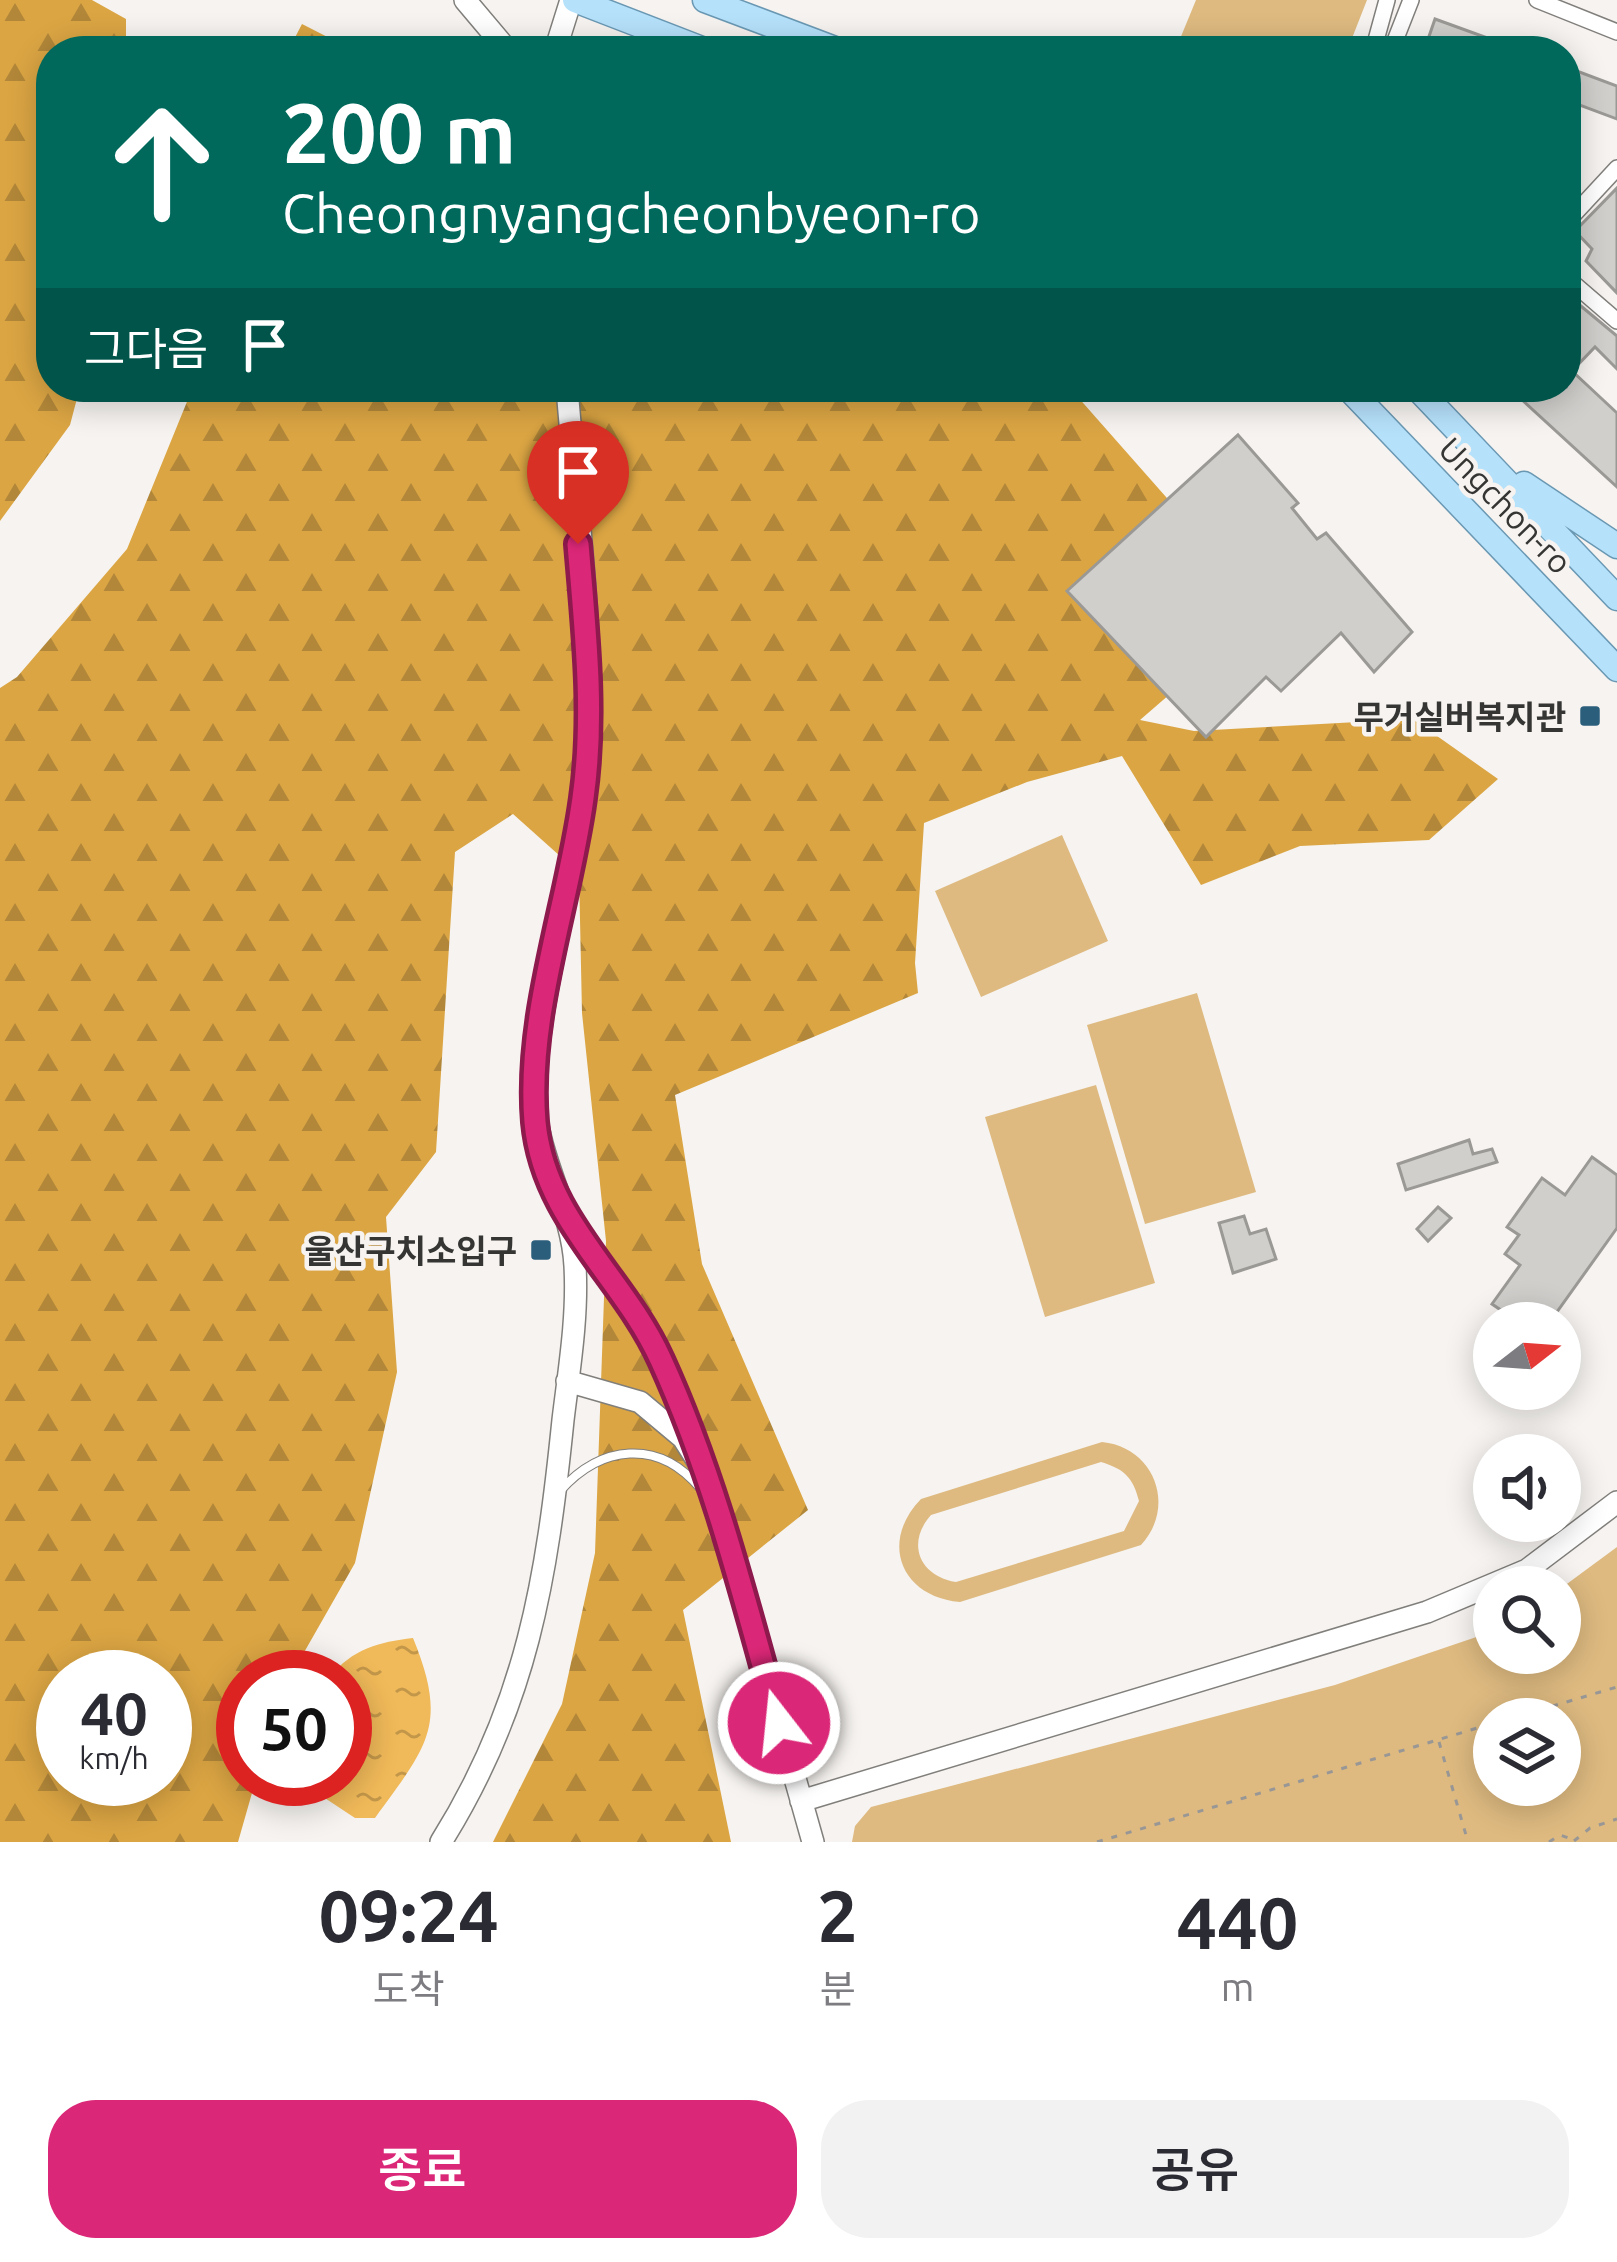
<!DOCTYPE html>
<html lang="ko">
<head>
<meta charset="utf-8">
<style>
  body { margin:0; font-family:Ubuntu,"Noto Sans KR",sans-serif; background:#f2f2f3; color:#2b2b33; height:100vh; display:flex; flex-direction:column; font-size:45px; white-space:nowrap }
  * { box-sizing:border-box; margin:0 }
  p { font-size:39px; color:#7c7c81 }
  .icon { flex:none; width:66px; height:66px; fill:none; stroke:currentColor; stroke-width:2; stroke-linecap:round; stroke-linejoin:round }
  .map { position:relative; height:1842px; overflow:hidden }
  .side { display:flex; flex-direction:column; background:#fff; flex:1 }
  .side>* { flex:none }
  .guide { position:absolute; left:36px; top:36px; width:1545px; height:366px; border-radius:48px; box-shadow:0 6px 30px #0003; background:#00695c; color:#fff; overflow:hidden }
  .needle { width:78px; rotate:73deg }
  .controls { position:absolute; left:1473px; top:1302px; display:grid; gap:24px }
  .controls a { display:grid; place-items:center; width:108px; height:108px; border-radius:50%; background:#fff; box-shadow:0 6px 30px #0003; font-size:60px }
  .speed { position:absolute; left:36px; top:1650px; display:flex; gap:24px; font-size:60px; font-weight:700; text-align:center }
  .speed>* { display:grid; place-content:center; width:156px; height:156px; border-radius:50%; background:#fff; box-shadow:0 6px 30px #0003; line-height:1 }
  .speed small { font-size:30px; font-weight:400 }
  .speed .limit { border:18px solid #d22; background:#fff; color:#111 }
  .pin { position:absolute; display:grid; place-items:center; width:102px; height:102px; color:#fff; margin:-123px -51px; border-radius:50% 50% 50% 0; rotate:-45deg; box-shadow:0 0 12px #0007 }
  .pin .icon { rotate:45deg }
  .me { position:absolute; width:132px; margin:-66px; rotate:344deg; stroke-linejoin:round; filter:drop-shadow(0 0 9px #0008) }
  .turn { display:flex; align-items:center; gap:42px; height:252px; padding:0 48px; font-size:54px }
  .turn .icon { width:156px; height:156px; stroke-width:2.5 }
  .turn b { display:block; font-size:84px; line-height:102px }
  .then { display:flex; align-items:center; height:114px; padding:0 48px; background:#0003; gap:24px; font-size:45px }
  .eta { display:flex; justify-content:space-evenly; align-items:center; height:204px; text-align:center }
  .eta b { font-size:72px; font-weight:600; line-height:84px }
  .primary-button { display:flex; gap:24px; margin-top:auto; padding:24px 48px }
  .primary-button a { flex:1; height:138px; border-radius:48px; background:#db2777; color:#fff; font-size:48px; font-weight:600; line-height:138px; text-align:center }
  .primary-button a+a { background:#f2f2f3; color:#2b2b33 }
  .map>svg:first-child { display:block }
</style>
</head>
<body>
<div class="map">
<svg width="1617" height="1842" viewBox="0 0 1617 1842">
  <defs>
    <pattern id="forest-firs" width="22" height="20" patternUnits="userSpaceOnUse" patternTransform="scale(3)"><rect width="22" height="20" fill="#dba543"/><path d="M5 1l3.5 6h-7zM16 11l3.5 6h-7z" fill="#b28739"/></pattern>
    <pattern id="water-ripples" width="26" height="14" patternUnits="userSpaceOnUse" patternTransform="scale(3)"><rect width="26" height="14" fill="#f0b959"/><path d="M2 4q2-2 4 0t4 0M15 11q2-2 4 0t4 0" fill="none" stroke="#c3974a"/></pattern>
  </defs>
  <rect width="100%" height="100%" fill="#f6f3f0"/>
  <path fill="#deba80" fill-rule="evenodd" d="M1196 0H1367L1347 51H1175Z
    M1062 835 1108 941 981 997 935 891Z
    M1197 993 1256 1192 1145 1224 1087 1025Z
    M1096 1085 1155 1283 1045 1317 985 1117Z
    M1102 1442C1154 1447 1177 1506 1141 1545L960 1602C901 1597 879 1542 921 1499ZM1101 1462C1124 1469 1133 1477 1139 1501L1124 1531 956 1582C919 1576 906 1543 931 1515Z
    M1617 1547V1842H852L855 1826 871 1807 1335 1685 1494 1631V1653H1560V1589ZM1560 1719V1785H1494V1719Z"/>
  <path fill="url(#forest-firs)" fill-rule="evenodd" d="M0 0H92L126 19V51H51V387H80L70 425 0 521Z
    M302 24 355 51H288Z
    M193 387H1069L1211 548 1245 629 1140 720 1194 731 1413 719 1498 779 1429 840 1300 846 1201 885 1122 756 1027 782 924 823 915 963 918 993 675 1095 702 1264 808 1510 683 1610 731 1842H493L562 1704 595 1553 606 1241 582 1013 579 873 513 814 455 852 436 1152 386 1217 397 1372 355 1563 290 1677H243V1779H256L238 1842H0V688L17 677 127 549ZM63 1677H165V1779H63Z"/>
  <path fill="url(#water-ripples)" d="M413 1638C449 1726 427 1746 375 1818H355L296 1779H345V1677H330C352 1649 379 1642 413 1638Z"/>
  <path fill="#d1cfcc" stroke="#9b9996" stroke-width="3" d="M1435 19 1518 49V51L1425 48Z
    M1566 67 1617 86V119L1566 100Z
    M1617 188V293L1586 261 1592 249 1575 231Z
    M1570 297 1617 336V369L1595 347 1572 371 1617 413V487L1508 387H1566Z
    M1238 435 1298 503 1292 508 1317 539 1326 533 1412 632 1374 672 1341 633 1281 691 1266 677 1206 737 1067 591Z
    M1469 1140 1473 1154 1492 1149 1497 1162 1406 1190 1398 1164Z
    M1592 1157 1617 1175V1228L1549 1323H1520L1492 1304 1520 1265 1505 1254 1519 1235 1507 1227 1542 1178 1565 1195Z
    M1438 1207 1451 1218 1428 1241 1417 1229Z
    M1244 1216 1250 1234 1266 1229 1276 1259 1233 1273 1219 1223Z"/>
  <g fill="none" stroke-linecap="round" stroke-linejoin="round">
    <defs>
      <path id="lane" d="M579 1238 658 1353 692 1438
        M560 1491C601 1445 658 1438 700 1488"/>
      <path id="street" d="M1537 0 1617 32
        M1373 51 1387 0
        M1391 51 1411 0
        M1566 223 1617 168
        M1566 277 1617 321"/>
      <path id="secondary" d="M465 0 508 51
        M555 51 571 0
        M567 1381 640 1402 683 1438 702 1468 726 1534 813 1842
        M801 1801 1427 1612 1527 1570 1617 1502
        M441 1842C527 1705 547 1578 563 1420 569 1370 578 1317 575 1266 572 1205 533 1153 535 1090 539 991 572 894 584 795 600 661 577 521 567 387"/>
      <path id="primary" d="M575 0 707 51
        M705 0 840 51
        M1347 387 1617 669
        M1416 387 1617 598
        M1524 484 1617 546"/>
    </defs>
    <use href="#lane" stroke="#817f7b" stroke-width="10"/>
    <use href="#street" stroke="#817f7b" stroke-width="18"/>
    <use href="#secondary" stroke="#817f7b" stroke-width="24"/>
    <use href="#primary" stroke="#6a98b3" stroke-width="27"/>
    <path stroke="#999795" stroke-width="3" stroke-dasharray="6 9" stroke-linecap="butt" d="M1509 1719 1617 1687
      M1439 1742 1468 1842
      M1574 1841 1590 1828 1617 1819
      M1097 1842 1494 1723
      M1549 1842 1560 1835 1574 1840"/>
    <use href="#lane" stroke="#fff" stroke-width="8"/>
    <use href="#street" stroke="#fff" stroke-width="15"/>
    <use href="#secondary" stroke="#fff" stroke-width="21"/>
    <use href="#primary" stroke="#b6e1fb" stroke-width="24"/>
  </g>
  <g fill="none" stroke-linecap="round" stroke-linejoin="round">
    <defs>
      <path id="route" d="M578 544C585 628 595 714 583 798 569 903 526 1015 535 1122 544 1220 623 1276 661 1360 714 1476 745 1601 779 1723"/>
    </defs>
    <use href="#route" stroke="#8e194d" stroke-width="30"/>
    <use href="#route" stroke="#db2777" stroke-width="21"/>
  </g>
  <g fill="#2b5e7b" stroke="#f6f3f0" stroke-width="4.5">
    <rect x="1578" y="704" width="24" height="24" rx="6"/>
    <rect x="529" y="1238" width="24" height="24" rx="6"/>
  </g>
  <g text-anchor="middle" dominant-baseline="central" stroke-width="9" stroke-linejoin="round" paint-order="stroke">
    <g font-size="33" fill="#353533" stroke="#f6f3f0">
      <text transform="translate(1506 505) rotate(46)">Ungchon-ro</text>
    </g>
    <g font-size="33" font-weight="bold" fill="#353533" stroke="#f6f3f0" text-anchor="end">
      <text x="1566" y="716">무거실버복지관</text>
      <text x="517" y="1250">울산구치소입구</text>
    </g>
  </g>
</svg>
<div class="controls">
<a><svg class="needle" viewBox="-14 -14 28 28"><path d="M0-13l5 13h-10z" fill="#e53935"/><path d="M0 13l5-13h-10z" fill="#7c7c81"/></svg></a>
<a><svg class="icon" aria-label="sound" viewBox="0 0 24 24"><path d="M4 9h4l5-4v14l-5-4H4zM17 9q2 3 0 6"/></svg></a>
<a><svg class="icon" aria-label="search" viewBox="0 0 24 24"><circle cx="10" cy="10" r="6"/><path d="M15 15l6 6"/></svg></a>
<a><svg class="icon" aria-label="layers" viewBox="0 0 24 24"><path d="M12 4l9 5-9 5-9-5zM3 14l9 5 9-5"/></svg></a>
</div>
<div class="speed"><div>40<small>km/h</small></div><div class="limit">50</div></div>
<div class="pin" style="left:578px;top:544px;background:#d93025"><svg class="icon" aria-label="arrive" viewBox="0 0 24 24"><path d="M6 21V4h12l-3 4 3 4H6"/></svg></div>
<svg class="me" style="left:779px;top:1723px" viewBox="-20 -20 40 40"><circle r="17" fill="#db2777" stroke="#fff" stroke-width="3"/><path d="M0-11L8 9 0 5-8 9z" fill="#fff"/></svg>
<div class="guide">
<div class="turn"><svg class="icon" aria-label="ahead" viewBox="0 0 24 24"><path d="M12 20V5M6 11l6-6 6 6"/></svg><div><b>200 m</b>Cheongnyangcheonbyeon-ro</div></div>
<div class="then">그다음<svg class="icon" aria-label="arrive" viewBox="0 0 24 24"><path d="M6 21V4h12l-3 4 3 4H6"/></svg></div>
</div>
</div>
<section class="side">
<div class="eta">
<div><b>09:24</b><p>도착</p></div>
<div><b>2</b><p>분</p></div>
<div><b>440</b><p>m</p></div>
</div>
<div class="primary-button"><a>종료</a><a>공유</a></div>
</section>
</body>
</html>
